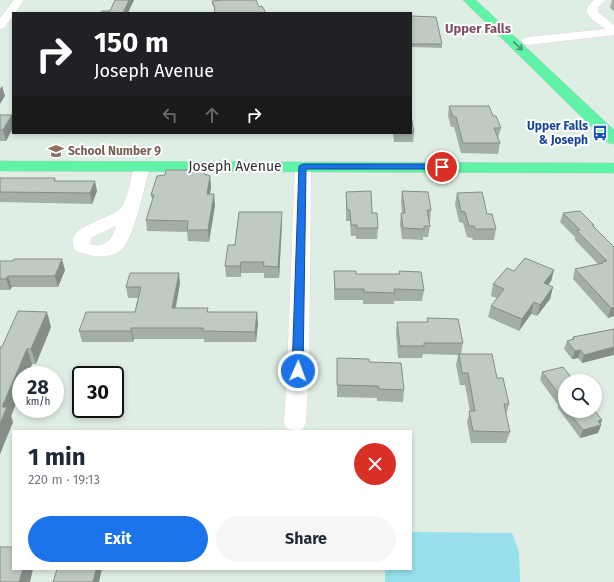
<!DOCTYPE html>
<html lang="en">
<head>
<meta charset="utf-8">
<style>
  body { margin:0; font-family:"Fira Sans",sans-serif; background:#f6f6f7; color:#1f2937; height:100vh; display:flex; flex-direction:column; font-size:15px; white-space:nowrap }
  * { box-sizing:border-box; margin:0 }
  p { font-size:13px; color:#747a83 }
  .icon { flex:none; width:22px; height:22px; fill:none; stroke:currentColor; stroke-width:2; stroke-linecap:round; stroke-linejoin:round }
  .map { position:relative; flex:1; overflow:hidden }
  .details { position:absolute; left:12px; top:430px; width:400px; height:140px; display:flex; flex-direction:column; background:#fff; border-radius:0px; box-shadow:0 2px 6px #0003 }
  .details>* { flex:none }
  .banner { position:absolute; left:12px; top:12px; width:400px; height:122px; border-radius:0px; box-shadow:0 2px 6px #0003; background:#202124; color:#fff; overflow:hidden }
  .controls { position:absolute; left:558px; top:374px; display:grid; gap:8px }
  .controls a { display:grid; place-items:center; width:44px; height:44px; border-radius:50%; background:#fff; box-shadow:0 2px 6px #0003; font-size:20px }
  .speed { position:absolute; left:12px; top:366px; display:flex; gap:8px; font-size:20px; font-weight:700; text-align:center }
  .speed>* { display:grid; place-content:center; width:52px; height:52px; border-radius:50%; background:#fff; box-shadow:0 2px 6px #0003; line-height:1 }
  .speed small { font-size:10px; font-weight:400 }
  .speed .limit { border:2px solid #111; border-radius:6px; background:#fff; color:#111 }
  .pin { position:absolute; display:grid; place-items:center; width:34px; height:34px; color:#fff; margin:-17px; border:2px solid #fff; border-radius:50%; box-shadow:0 1px 4px #0007 }
  .me { position:absolute; width:44px; margin:-22px; rotate:2deg; stroke-linejoin:round; filter:drop-shadow(0 0 3px #0008) }
  .turn { display:flex; align-items:center; gap:14px; height:84px; padding:0 16px; font-size:18px }
  .turn .icon { width:52px; height:52px; stroke-width:2.5 }
  .turn b { display:block; font-size:28px; line-height:34px }
  .lanes { display:flex; align-items:center; height:38px; padding:0 16px; background:#0003; justify-content:center; gap:20px; direction:ltr }
  .lanes .off { opacity:.35 }
  .round { display:grid; place-items:center; flex:none; width:42px; height:42px; border-radius:21px; background:#f6f6f7 }
  .head { display:flex; align-items:center; justify-content:space-between; height:68px; padding:0 16px }
  h1 { font-size:24px; font-weight:700; line-height:30px }
  .button { display:flex; gap:8px; margin-top:auto; padding:8px 16px }
  .button a { flex:1; height:46px; border-radius:24px; background:#1a73e8; color:#fff; font-size:16px; font-weight:700; line-height:46px; text-align:center }
  .button a+a { background:#f6f6f7; color:#1f2937 }
  .map>svg:first-child { display:block }
</style>
</head>
<body>
<div class="map">
<svg width="614" height="582" viewBox="0 0 614 582">
  <rect width="100%" height="100%" fill="#dfeee4"/>
  <path fill="#97e0ec" d="M411 532 512 533 519 552 520 582H385V569H411Z"/>
  <g fill="none" stroke-linecap="round" stroke-linejoin="round">
    <defs>
      <path id="minor" d="M14 0H24L15 13H13V16L4 28 0 29V18Z
        M594 0H605L598 7V12L614 25V35L528 45 524 44 522 41 524 38 528 37 606 29 594 21 586 12 588 6Z
        M303 161 308 163 311 166 309 371 306 423 303 429 298 431 287 429 284 423 287 371 295 166 298 163Z
        M142 162 147 164 150 167C144 186 135 240 120 251 107 260 89 256 76 251 59 227 110 220 121 208 126 203 132 175 134 167L137 164ZM116 226C112 239 106 249 90 244L92 237Z"/>
      <path id="major" d="M463 0H476L614 130V144L608 143Z
        M0 161 614 163V173L0 171Z"/>
    </defs>
    <use href="#minor" stroke="#e5d4dc" stroke-width="1"/>
    <use href="#major" stroke="#cdcdcd" stroke-width="1"/>
    <use href="#minor" fill="#fff" fill-rule="evenodd"/>
    <use href="#major" fill="#60f2a7" fill-rule="evenodd"/>
  </g>
  <path fill="#a3aea7" d="M612 0H614V11L610 8Z
    M212 1 259 7 215 10 212 4Z
    M411 16 442 44V48L411 47Z
    M411 104 412 110 411 118 414 132 413 142H394L393 133H411Z
    M449 106 493 116 501 128 498 138 500 143 498 154 461 153 454 127H451L448 116Z
    M0 115H12L13 119V128L6 141H0Z
    M205 174 210 176 211 187 210 194 215 205 209 242 188 241 187 232 147 231 146 220 152 200 151 195Z
    M0 178H55L56 181 97 191 92 204 0 202Z
    M402 191 431 210 430 221H429L430 226 428 237H423V240L402 239 400 224 401 213H402L401 202Z
    M346 192 372 213 378 228 377 239H356V236H351L350 221H346Z
    M457 193 487 214 496 229 494 240H473L472 238 467 237 463 223 459 222 455 204Z
    M563 213 594 227 614 247V316L608 318 573 279 575 269 598 264 575 240V237L560 222Z
    M282 223 279 278H264V273H241V277H226L225 266 235 245Z
    M0 261 65 270 58 287H12L10 290H0Z
    M554 270 551 281 548 285 553 287 550 299 537 316 531 314 519 331 488 317 491 306 497 298 491 296 493 284 514 271Z
    M334 271 356 274H399V271L424 290 422 301H394V304H363V300H334Z
    M180 283 176 308H208V312L258 323 256 342H204V339H134L133 342H82L79 331 135 312 138 298H128L126 287Z
    M427 318 463 343 461 354 497 378 509 404 506 415 510 432 506 443H471L467 422 470 411 465 385H460L456 365 458 355 423 354 422 358H398L396 333 397 322H427Z
    M51 327 36 364H32L11 416 13 422 0 454 2 347Z
    M614 329V356L613 355 582 363 578 358 572 359 564 349 567 341 572 340 573 337Z
    M337 358 369 362 404 390 403 402 377 401V398L337 397Z
    M542 372 565 381V411H595L601 425 598 433 580 438 558 408V405L540 380Z"/>
  <path fill="#858d88" d="M129 0H134L128 13H123Z
    M2 86 5 96 0 104V89Z
    M12 115 13 119V128L6 141 3 130Z
    M210 176 211 187 208 205 207 194Z
    M95 181 97 191 92 204 90 193Z
    M214 194 215 205 209 242 208 230Z
    M282 212V223L279 278 278 267Z
    M62 259 65 270 58 287 55 276Z
    M241 262V277L240 266Z
    M554 270 551 281 541 295 544 283Z
    M179 273 180 283 173 319 172 308Z
    M8 276 12 287 10 290 6 279Z
    M553 287 550 299 537 316 540 305Z
    M534 302 531 314 519 331 522 319Z
    M611 308H614V316L608 318Z
    M47 312 51 327 36 364 31 349Z
    M257 312 258 323 256 342 255 332Z
    M131 328 134 339 133 342 131 331Z
    M614 347V352L613 355 582 363 584 355Z
    M27 349 32 364 28 375H21V391L11 416 13 422 0 454V424L2 407Z
    M581 350 578 358 572 359 575 351Z
    M602 420 600 425H601L598 433 580 438 583 430 598 421Z
    M23 569H33L30 582H19Z
    M96 569H102L99 582H93Z"/>
  <path fill="#becac2" stroke="#858d88" d="M115 0H129L123 13H100L102 11H110Z
    M222 0H256L259 7 262 6 266 13H214L215 8 212 1Z
    M411 16 436 17 442 44H411Z
    M449 106H489L493 116H496L501 128H494L500 143H463L456 117H453Z
    M0 115H12L3 130H0Z
    M411 116 414 132H411Z
    M166 170H205L204 174 210 176 207 194H214L208 230H187L188 221 146 220 154 195H151L157 176 165 175Z
    M0 178H55L54 181H95L90 193 0 192Z
    M371 191 372 213H377L378 228H357V225H351L350 210H347L346 192Z
    M402 191 428 192 431 210H427L430 226H424V229L403 228 401 213H405Z
    M482 192 487 214H492L496 229H475L474 226H469L465 212 461 211 457 193Z
    M580 211 594 225H592L614 247V308H611L575 269 603 263 602 262 607 261 577 231 580 230 563 213Z
    M239 212H282L278 267 263 266 264 262H241L240 266H225L228 245H235Z
    M525 258 554 270 544 283 553 287 540 305 534 302 522 319 491 306 504 289 493 284 507 268 514 271Z
    M14 259H62L55 276H8L6 279H0V261H13Z
    M334 271H356V274H400L399 271 421 272 424 290 394 289 395 293 364 292V289H335Z
    M130 273H179L172 308H208L207 312H257L255 332 203 331V328H131V331H79L86 312H135L141 287H126Z
    M18 311 47 312 31 349H27L2 407H7L0 424V347H2Z
    M427 318 458 319 463 343H424V346H400L397 322H428Z
    M614 329V347L584 355 581 350 575 351 567 341 574 339 573 337Z
    M459 354H492L497 378H503L509 404H504L510 432 473 431 469 411H475L468 373H462Z
    M337 358 369 359V362L401 363 404 390 379 389 378 386 337 385Z
    M563 367 574 381H565V406L560 400 563 399 542 372Z
    M568 411H595L602 420 598 421 601 425 583 430Z
    M0 547H13V569H23L19 582H0Z
    M57 569H96L93 582H53Z"/>
  <defs><path id="oneway-shaft" d="M-6 0H5M1.5-3L5.5 0L1.5 3" fill="none" stroke-width="1.6" stroke-linecap="round" stroke-linejoin="round"/></defs>
  <use stroke="#46906a" href="#oneway-shaft" transform="translate(518 46) rotate(44)"/>
  <path fill="#1a73e8" stroke="#114b97" d="M303 164H442L446 167 442 169H306L303 371 301 374H294L292 371 299 166Z"/>
  <defs>
    <symbol id="bus-bare" viewBox="-9 -9 18 18"><path d="M-5-6H5V4H4V6H2V4H-2V6H-4V4H-5ZM-3.5-4V0h7V-4ZM-3.5 1.2v1.5H-2V1.2ZM2 1.2v1.5H3.5V1.2Z" fill="#1a4fb4" stroke="#fff" stroke-width="2.5" paint-order="stroke"/></symbol>
    <symbol id="school-bare" viewBox="-9 -9 18 18"><path d="M0-5L7-2L0 1L-7-2ZM-4 1L0 2.5L4 1V4Q0 6-4 4Z" fill="#8d6e63" stroke="#fff" stroke-width="2.5" paint-order="stroke"/></symbol>
  </defs>
  <g fill-rule="evenodd">
    <use href="#bus-bare" x="589" y="122" width="22" height="22"/>
    <use href="#school-bare" x="45" y="140" width="22" height="22"/>
  </g>
  <g text-anchor="middle" dominant-baseline="central" stroke-width="4" stroke-linejoin="round" paint-order="stroke">
    <g font-size="12" font-weight="bold" fill="#164399" stroke="#fff" text-anchor="end">
      <text x="588" y="126">Upper Falls<tspan x="588" dy="14">&amp; Joseph</tspan></text>
    </g>
    <g font-size="12" font-weight="bold" fill="#785e54" stroke="#fff" text-anchor="start">
      <text x="68" y="151">School Number 9</text>
    </g>
    <g font-size="13" font-weight="bold" fill="#7f4c63" stroke="#fff">
      <text x="478" y="28">Upper Falls</text>
    </g>
    <g font-size="14" fill="#2d2d2d" stroke="#fff">
      <text x="235" y="166">Joseph Avenue</text>
    </g>
  </g>
</svg>
<div class="controls">
<a><svg class="icon" aria-label="search" viewBox="0 0 24 24"><circle cx="10" cy="10" r="6"/><path d="M15 15l6 6"/></svg></a>
</div>
<div class="speed"><div>28<small>km/h</small></div><div class="limit">30</div></div>
<div class="pin" style="left:442px;top:167px;background:#d93025"><svg class="icon" aria-label="arrive" viewBox="0 0 24 24"><path d="M6 21V4h12l-3 4 3 4H6"/></svg></div>
<svg class="me" style="left:298px;top:371px" viewBox="-20 -20 40 40"><circle r="17" fill="#1a73e8" stroke="#fff" stroke-width="3"/><path d="M0-11L8 9 0 5-8 9z" fill="#fff"/></svg>
<div class="banner">
<div class="turn"><svg class="icon" aria-label="right" viewBox="0 0 24 24"><path d="M7 20v-9h11M14 6l5 5-5 5"/></svg><div><b>150 m</b>Joseph Avenue</div></div>
<div class="lanes"><svg class="icon off" aria-label="left" viewBox="0 0 24 24"><path d="M17 20v-9H6M10 6l-5 5 5 5"/></svg><svg class="icon off" aria-label="ahead" viewBox="0 0 24 24"><path d="M12 20V5M6 11l6-6 6 6"/></svg><svg class="icon" aria-label="right" viewBox="0 0 24 24"><path d="M7 20v-9h11M14 6l5 5-5 5"/></svg></div>
</div>
<section class="details">
<div class="head"><div><h1>1 min</h1><p>220 m · 19:13</p></div><a class="round" style="background:#d93025;color:#fff"><svg class="icon" aria-label="close" viewBox="0 0 24 24"><path d="M6 6l12 12M18 6L6 18"/></svg></a></div>
<div class="button"><a>Exit</a><a>Share</a></div>
</section>
</div>
</body>
</html>
